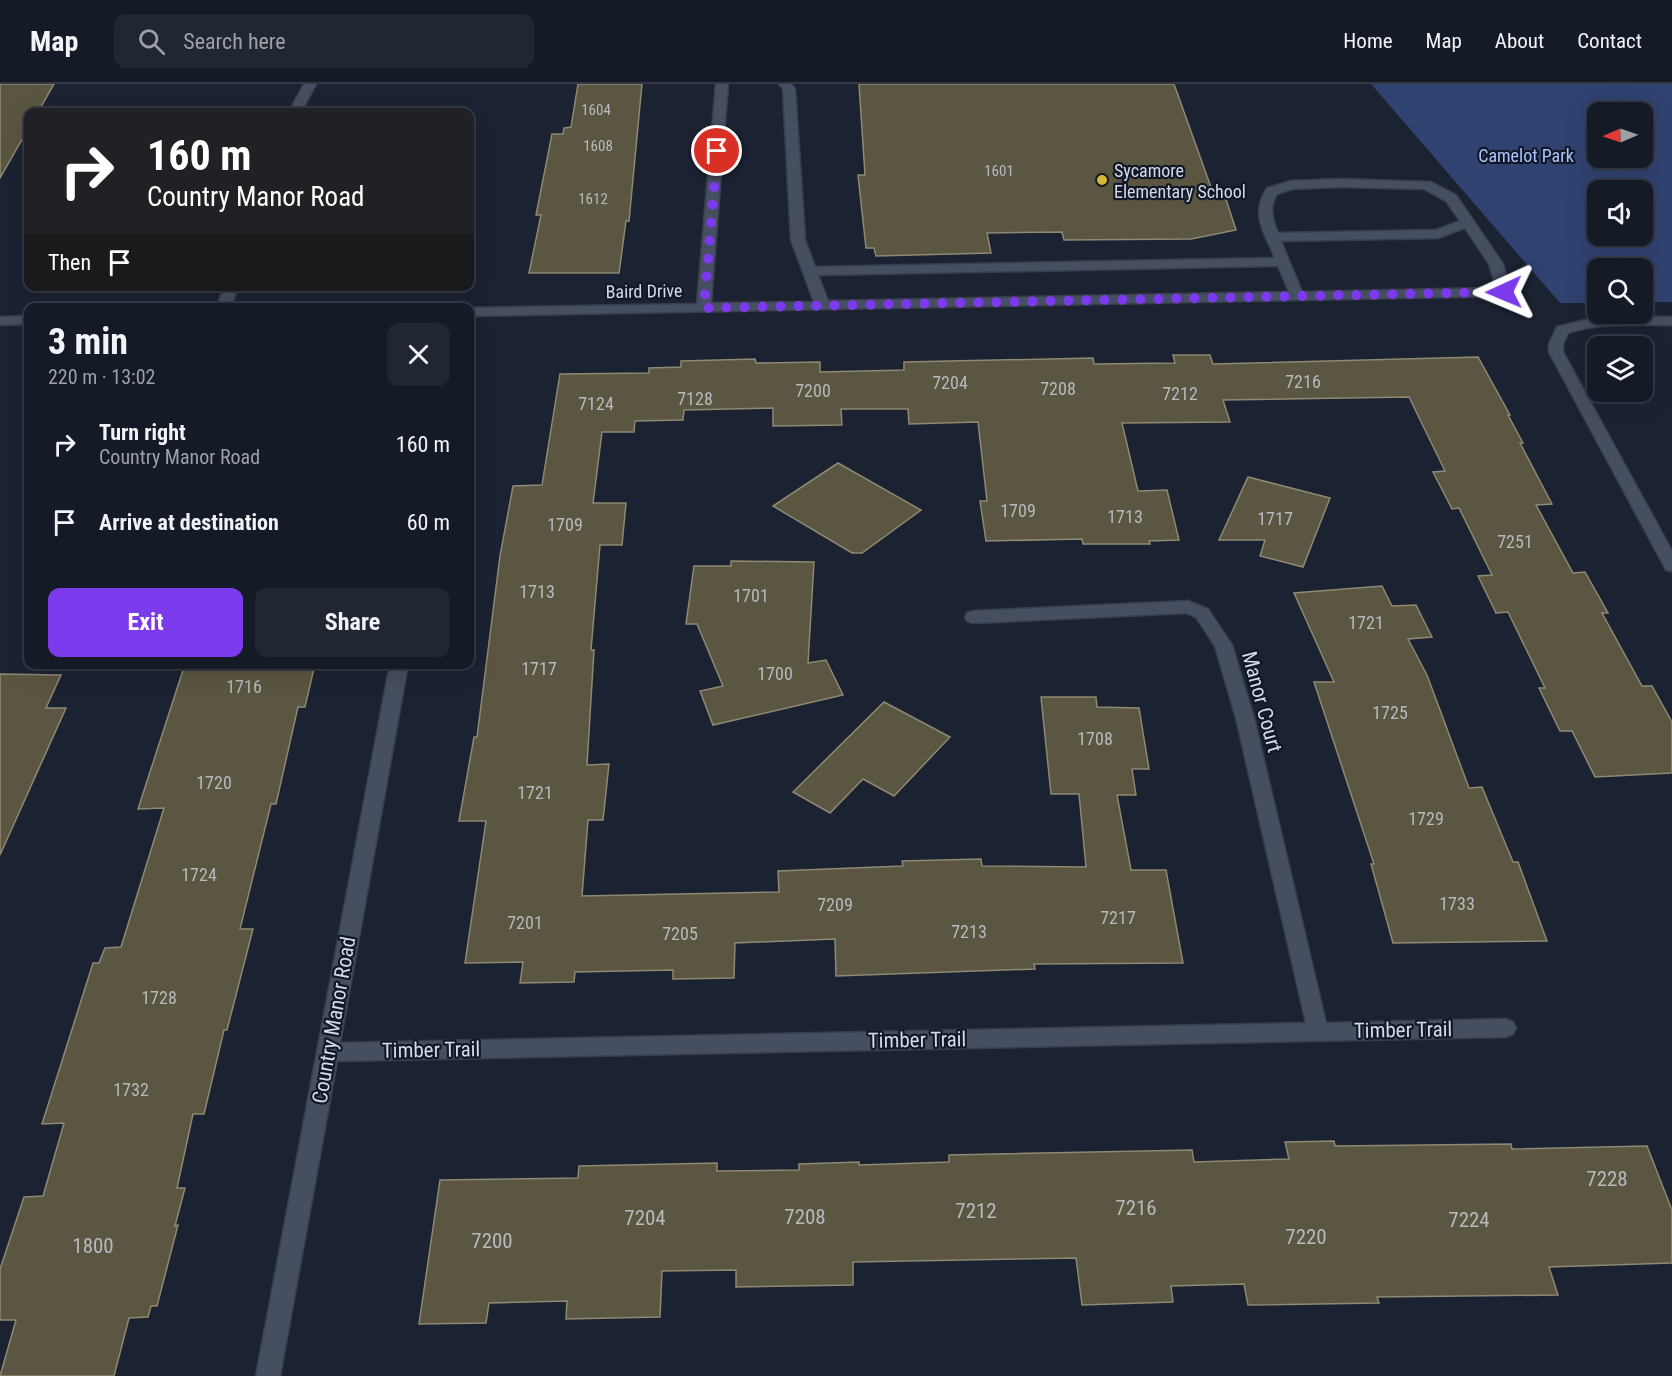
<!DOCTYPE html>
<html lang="en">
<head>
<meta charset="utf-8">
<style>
  body { margin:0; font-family:"Roboto Condensed",sans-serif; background:#212732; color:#f1f3f6; height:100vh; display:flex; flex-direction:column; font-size:22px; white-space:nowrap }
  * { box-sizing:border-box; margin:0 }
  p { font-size:20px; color:#9da1a7 }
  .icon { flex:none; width:33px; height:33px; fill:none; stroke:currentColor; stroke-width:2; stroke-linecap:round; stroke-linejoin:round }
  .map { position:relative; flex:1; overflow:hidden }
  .panel { position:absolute; left:24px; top:219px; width:450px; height:366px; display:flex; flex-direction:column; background:#141a26; border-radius:12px; box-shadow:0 6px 24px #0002,0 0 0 2px #333843 }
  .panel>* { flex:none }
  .top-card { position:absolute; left:24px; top:24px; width:450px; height:183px; border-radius:12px; box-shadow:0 6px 24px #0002,0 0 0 2px #333843; background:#202124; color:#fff; overflow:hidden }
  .needle { width:39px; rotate:268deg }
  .fabs { position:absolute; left:1587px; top:18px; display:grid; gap:12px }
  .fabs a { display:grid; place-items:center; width:66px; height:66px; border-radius:12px; background:#141a26; box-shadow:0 6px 24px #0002,0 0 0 2px #333843; font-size:30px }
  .pin { position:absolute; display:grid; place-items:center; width:51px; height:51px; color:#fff; margin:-26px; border:3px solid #fff; border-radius:50%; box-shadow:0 2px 6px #0007 }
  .me { position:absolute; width:66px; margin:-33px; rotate:269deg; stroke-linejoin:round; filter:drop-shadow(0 0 4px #0008) }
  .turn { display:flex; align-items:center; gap:21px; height:126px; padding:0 24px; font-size:27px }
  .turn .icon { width:78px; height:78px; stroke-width:2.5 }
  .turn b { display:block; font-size:42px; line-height:51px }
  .then { display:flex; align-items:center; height:57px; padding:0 24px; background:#0003; gap:12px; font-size:22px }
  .round { display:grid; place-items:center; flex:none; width:63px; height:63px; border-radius:12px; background:#212732 }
  .summary { display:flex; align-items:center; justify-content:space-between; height:102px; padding:0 24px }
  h1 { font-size:36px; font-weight:700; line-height:45px }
  .cta { display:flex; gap:12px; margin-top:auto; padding:12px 24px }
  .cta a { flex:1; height:69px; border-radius:12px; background:#7c3aed; color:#fff; font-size:24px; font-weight:700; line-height:69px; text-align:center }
  .cta a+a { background:#212732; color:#f1f3f6 }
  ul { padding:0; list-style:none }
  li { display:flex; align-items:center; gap:18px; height:78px; padding:0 24px }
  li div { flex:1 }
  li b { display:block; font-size:22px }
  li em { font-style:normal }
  header { display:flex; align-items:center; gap:36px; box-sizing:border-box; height:84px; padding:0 30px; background:#141a26; border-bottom:2px solid #333843 }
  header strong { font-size:28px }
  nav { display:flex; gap:33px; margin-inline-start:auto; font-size:21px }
  .search { width:420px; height:54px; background:#212732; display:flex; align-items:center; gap:15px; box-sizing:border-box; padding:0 21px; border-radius:12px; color:#9da1a7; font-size:22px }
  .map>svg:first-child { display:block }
</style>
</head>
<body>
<header>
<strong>Map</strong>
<div class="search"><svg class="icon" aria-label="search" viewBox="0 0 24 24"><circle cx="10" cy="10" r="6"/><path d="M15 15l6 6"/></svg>Search here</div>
<nav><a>Home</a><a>Map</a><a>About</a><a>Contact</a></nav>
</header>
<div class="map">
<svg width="1672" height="1292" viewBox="0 0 1672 1292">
  <rect width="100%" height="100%" fill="#1b2232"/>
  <path fill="#304270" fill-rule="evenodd" d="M1371 0H1672V218H1643L1642 184H1598L1597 219H1560ZM1598 28H1642V74H1598ZM1598 106H1642V152H1598Z"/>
  <path fill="#5b5641" stroke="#8e8972" stroke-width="1.5" d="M0 0H54L38 28H28V45L0 94Z
    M578 0H642L629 137H626L619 189H529L541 131H536L552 50H563L564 44 571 43Z
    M859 0H1174L1212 106H1223L1236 146 1191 155 1064 156 1062 148 987 149 991 169 876 172 874 164H866L858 91H865Z
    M1173 271H1210L1213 280 1478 273 1510 331H1508L1523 359H1520L1552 420 1536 421 1573 489 1585 488 1608 529H1602L1642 602H1652L1672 638V689L1595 693 1572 647H1560L1539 604H1545L1508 528 1496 529 1478 492 1492 491 1459 424 1452 425 1433 388 1445 387 1409 313 1223 316 1230 338 1122 339 1138 407 1167 406 1179 456 1149 457 1150 460H1083L1082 455 986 457 980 417H987L978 338 909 340 908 325H841L842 341 773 342V324L684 326 683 336 635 337 634 348H602L593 419H626L622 461H600L591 566H594L587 681 609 680 603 736H588L582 812 779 808 778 787 903 782 902 777 981 775 982 782 1086 783 1079 710H1051L1041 613H1096L1097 623 1139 624 1149 685H1132L1136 711H1117L1131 786H1166L1183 879 1034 880 1035 885 836 892 835 855 735 859 734 894 673 895V886L575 888 574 898 520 899 523 878 465 879 486 737H459L474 653H477L500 472 513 402 542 401 560 290 649 289V284L681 283V277L755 275 756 279 820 278V288L904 286V278L1093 274 1094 280 1175 279Z
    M838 379 921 426 862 469H852L773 422Z
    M1248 393 1330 414 1303 483 1260 472 1265 456H1219Z
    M731 477 814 478 808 579 826 576 843 611 713 641 700 607 723 602 697 540H686L694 482H731Z
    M1382 502 1392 522 1416 521 1432 553 1408 555 1427 591 1469 704 1482 703 1513 778H1518L1547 857 1393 859 1371 780H1374L1314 598H1334L1294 509Z
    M185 580H315L305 623H298L276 720H271L240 845H253L227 946H224L204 1030H193L177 1104H185L175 1142 178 1141 157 1222H151L148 1233 129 1234 114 1292H0L16 1236H0V1185L24 1113 43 1112 64 1039 42 1040 93 879H99L105 864 121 863 164 724 138 725Z
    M0 590 61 591 46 624H66L0 771Z
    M884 618 950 653 894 712 863 695 830 729 793 708Z
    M1334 1057 1335 1062 1511 1060 1512 1065 1647 1062 1672 1126V1179L1549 1183 1558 1211 1377 1213 1379 1219 1248 1221 1244 1200 1171 1202 1173 1218 1082 1221 1076 1174 853 1178V1201L736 1203V1186L662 1187 660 1233 566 1235 567 1217 489 1219 486 1239 419 1240 440 1096 578 1094 579 1082 717 1079V1087L799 1086V1080L859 1078V1081L949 1078V1071L1192 1066 1194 1078 1289 1075 1285 1058Z"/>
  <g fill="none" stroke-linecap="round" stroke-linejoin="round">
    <defs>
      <path id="minor" d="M304 0H316L301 28H289Z
        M716 0H728L711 219 814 218 791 156 783 5 779 0H791L795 5 805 156 815 183 1275 174C1264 148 1250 130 1267 104L1291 97 1340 95 1431 98 1456 111 1503 180 1511 208 1504 212 470 232V224L697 220ZM1340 103 1424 105 1446 117 1460 137 1436 146 1278 149C1272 135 1269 123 1277 110L1292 105ZM1465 144 1489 180 1496 204 1302 208 1281 157 1438 154ZM1278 182 1289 208 828 217 818 191Z
        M224 202H238L231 224H217Z
        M28 232V240L0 241V233Z
        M1616 232 1672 233V241C1637 241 1602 238 1568 249L1563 260V268L1672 467V487L1666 486 1664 482 1549 268V260L1557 243 1589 235Z
        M1188 517 1208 525 1232 561 1254 634 1326 939 1506 935 1513 938 1516 944 1513 950 1506 953 337 977 280 1292H256L390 580H408L340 959 1306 939 1236 634 1215 562 1196 533 1186 529 973 539 967 537 965 533 967 529 973 527Z"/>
    </defs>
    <use href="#minor" stroke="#383d4a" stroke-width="3"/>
    <use href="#minor" fill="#464e61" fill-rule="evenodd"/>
  </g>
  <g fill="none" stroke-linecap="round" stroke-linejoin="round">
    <path stroke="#7c3aed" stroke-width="10" stroke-dasharray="0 18" d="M717 67 704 224 1504 208"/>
  </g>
  <circle fill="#d4b635" stroke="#111828" stroke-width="2" cx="1102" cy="96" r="6"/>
  <g text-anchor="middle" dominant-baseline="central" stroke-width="4.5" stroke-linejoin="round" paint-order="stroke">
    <g font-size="15" fill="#b6b9bd">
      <text x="596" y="26">1604</text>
      <text x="598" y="62">1608</text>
      <text x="999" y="87">1601</text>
      <text x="593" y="115">1612</text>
    </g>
    <g font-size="18" fill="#acc5fc" stroke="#111828">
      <text x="1526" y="71">Camelot Park</text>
    </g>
    <g font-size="18" fill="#d5dae6" stroke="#111828" text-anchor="start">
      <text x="1114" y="86">Sycamore<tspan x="1114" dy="21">Elementary School</tspan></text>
    </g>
    <g font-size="18" fill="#d5dae6" stroke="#111828">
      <text transform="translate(644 207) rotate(-1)">Baird Drive</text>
    </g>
    <g font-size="18" fill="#b6b9bd">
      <text x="1303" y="297">7216</text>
      <text x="950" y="298">7204</text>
      <text x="1058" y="304">7208</text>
      <text x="813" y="306">7200</text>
      <text x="1180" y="309">7212</text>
      <text x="695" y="314">7128</text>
      <text x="596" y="319">7124</text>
      <text x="1018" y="426">1709</text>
      <text x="1125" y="432">1713</text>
      <text x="1275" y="434">1717</text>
      <text x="565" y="440">1709</text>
      <text x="1515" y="457">7251</text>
      <text x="537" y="507">1713</text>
      <text x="751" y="511">1701</text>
      <text x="1366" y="538">1721</text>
      <text x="539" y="584">1717</text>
      <text x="775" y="589">1700</text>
      <text x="244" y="602">1716</text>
      <text x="1390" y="628">1725</text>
      <text x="1095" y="654">1708</text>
      <text x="214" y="698">1720</text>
      <text x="535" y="708">1721</text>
      <text x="1426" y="734">1729</text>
      <text x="199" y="790">1724</text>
      <text x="1457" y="819">1733</text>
      <text x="835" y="820">7209</text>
      <text x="1118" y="833">7217</text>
      <text x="525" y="838">7201</text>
      <text x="969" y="847">7213</text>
      <text x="680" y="849">7205</text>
      <text x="159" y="913">1728</text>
      <text x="131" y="1005">1732</text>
    </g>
    <g font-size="21" fill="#d5dae6" stroke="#111828">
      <text transform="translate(1262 618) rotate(75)">Manor Court</text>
      <text transform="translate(334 936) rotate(-80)">Country Manor Road</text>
      <text transform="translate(1403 946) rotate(-1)">Timber Trail</text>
      <text transform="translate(917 956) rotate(-1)">Timber Trail</text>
      <text transform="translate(431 966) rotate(-1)">Timber Trail</text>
    </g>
    <g font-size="21" fill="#b6b9bd">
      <text x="1607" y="1095">7228</text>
      <text x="1136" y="1124">7216</text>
      <text x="976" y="1127">7212</text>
      <text x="805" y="1133">7208</text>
      <text x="645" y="1134">7204</text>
      <text x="1469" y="1136">7224</text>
      <text x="1306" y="1153">7220</text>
      <text x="492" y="1157">7200</text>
      <text x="93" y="1162">1800</text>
    </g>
  </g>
</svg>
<div class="fabs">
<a><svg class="needle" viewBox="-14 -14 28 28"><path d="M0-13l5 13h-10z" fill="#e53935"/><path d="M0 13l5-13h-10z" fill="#9da1a7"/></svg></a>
<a><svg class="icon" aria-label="sound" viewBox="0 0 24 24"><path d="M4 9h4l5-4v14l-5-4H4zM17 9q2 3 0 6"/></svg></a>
<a><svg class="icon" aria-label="search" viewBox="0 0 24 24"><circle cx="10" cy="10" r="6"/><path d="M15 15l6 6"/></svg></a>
<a><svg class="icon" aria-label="layers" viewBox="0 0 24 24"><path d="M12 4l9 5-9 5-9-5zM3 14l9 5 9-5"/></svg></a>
</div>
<div class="pin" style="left:717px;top:67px;background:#d93025"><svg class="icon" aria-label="arrive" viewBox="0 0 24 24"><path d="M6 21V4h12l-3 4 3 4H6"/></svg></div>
<svg class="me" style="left:1504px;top:208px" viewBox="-20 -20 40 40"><path d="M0-17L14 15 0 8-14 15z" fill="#7c3aed" stroke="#fff" stroke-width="4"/></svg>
<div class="top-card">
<div class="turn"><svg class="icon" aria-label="right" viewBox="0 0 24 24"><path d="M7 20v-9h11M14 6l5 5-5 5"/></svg><div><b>160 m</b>Country Manor Road</div></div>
<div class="then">Then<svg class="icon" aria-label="arrive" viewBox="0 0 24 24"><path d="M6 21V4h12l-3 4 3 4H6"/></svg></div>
</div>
<section class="panel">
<div class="summary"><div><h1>3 min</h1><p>220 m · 13:02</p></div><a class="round"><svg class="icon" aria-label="close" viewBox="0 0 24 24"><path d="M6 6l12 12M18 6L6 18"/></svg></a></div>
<ul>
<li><svg class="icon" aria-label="right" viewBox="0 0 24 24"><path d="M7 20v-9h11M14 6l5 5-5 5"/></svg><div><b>Turn right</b><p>Country Manor Road</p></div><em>160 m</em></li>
<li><svg class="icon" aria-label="arrive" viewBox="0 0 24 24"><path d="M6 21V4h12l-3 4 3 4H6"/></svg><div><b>Arrive at destination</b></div><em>60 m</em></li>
</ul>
<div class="cta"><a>Exit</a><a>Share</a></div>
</section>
</div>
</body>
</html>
